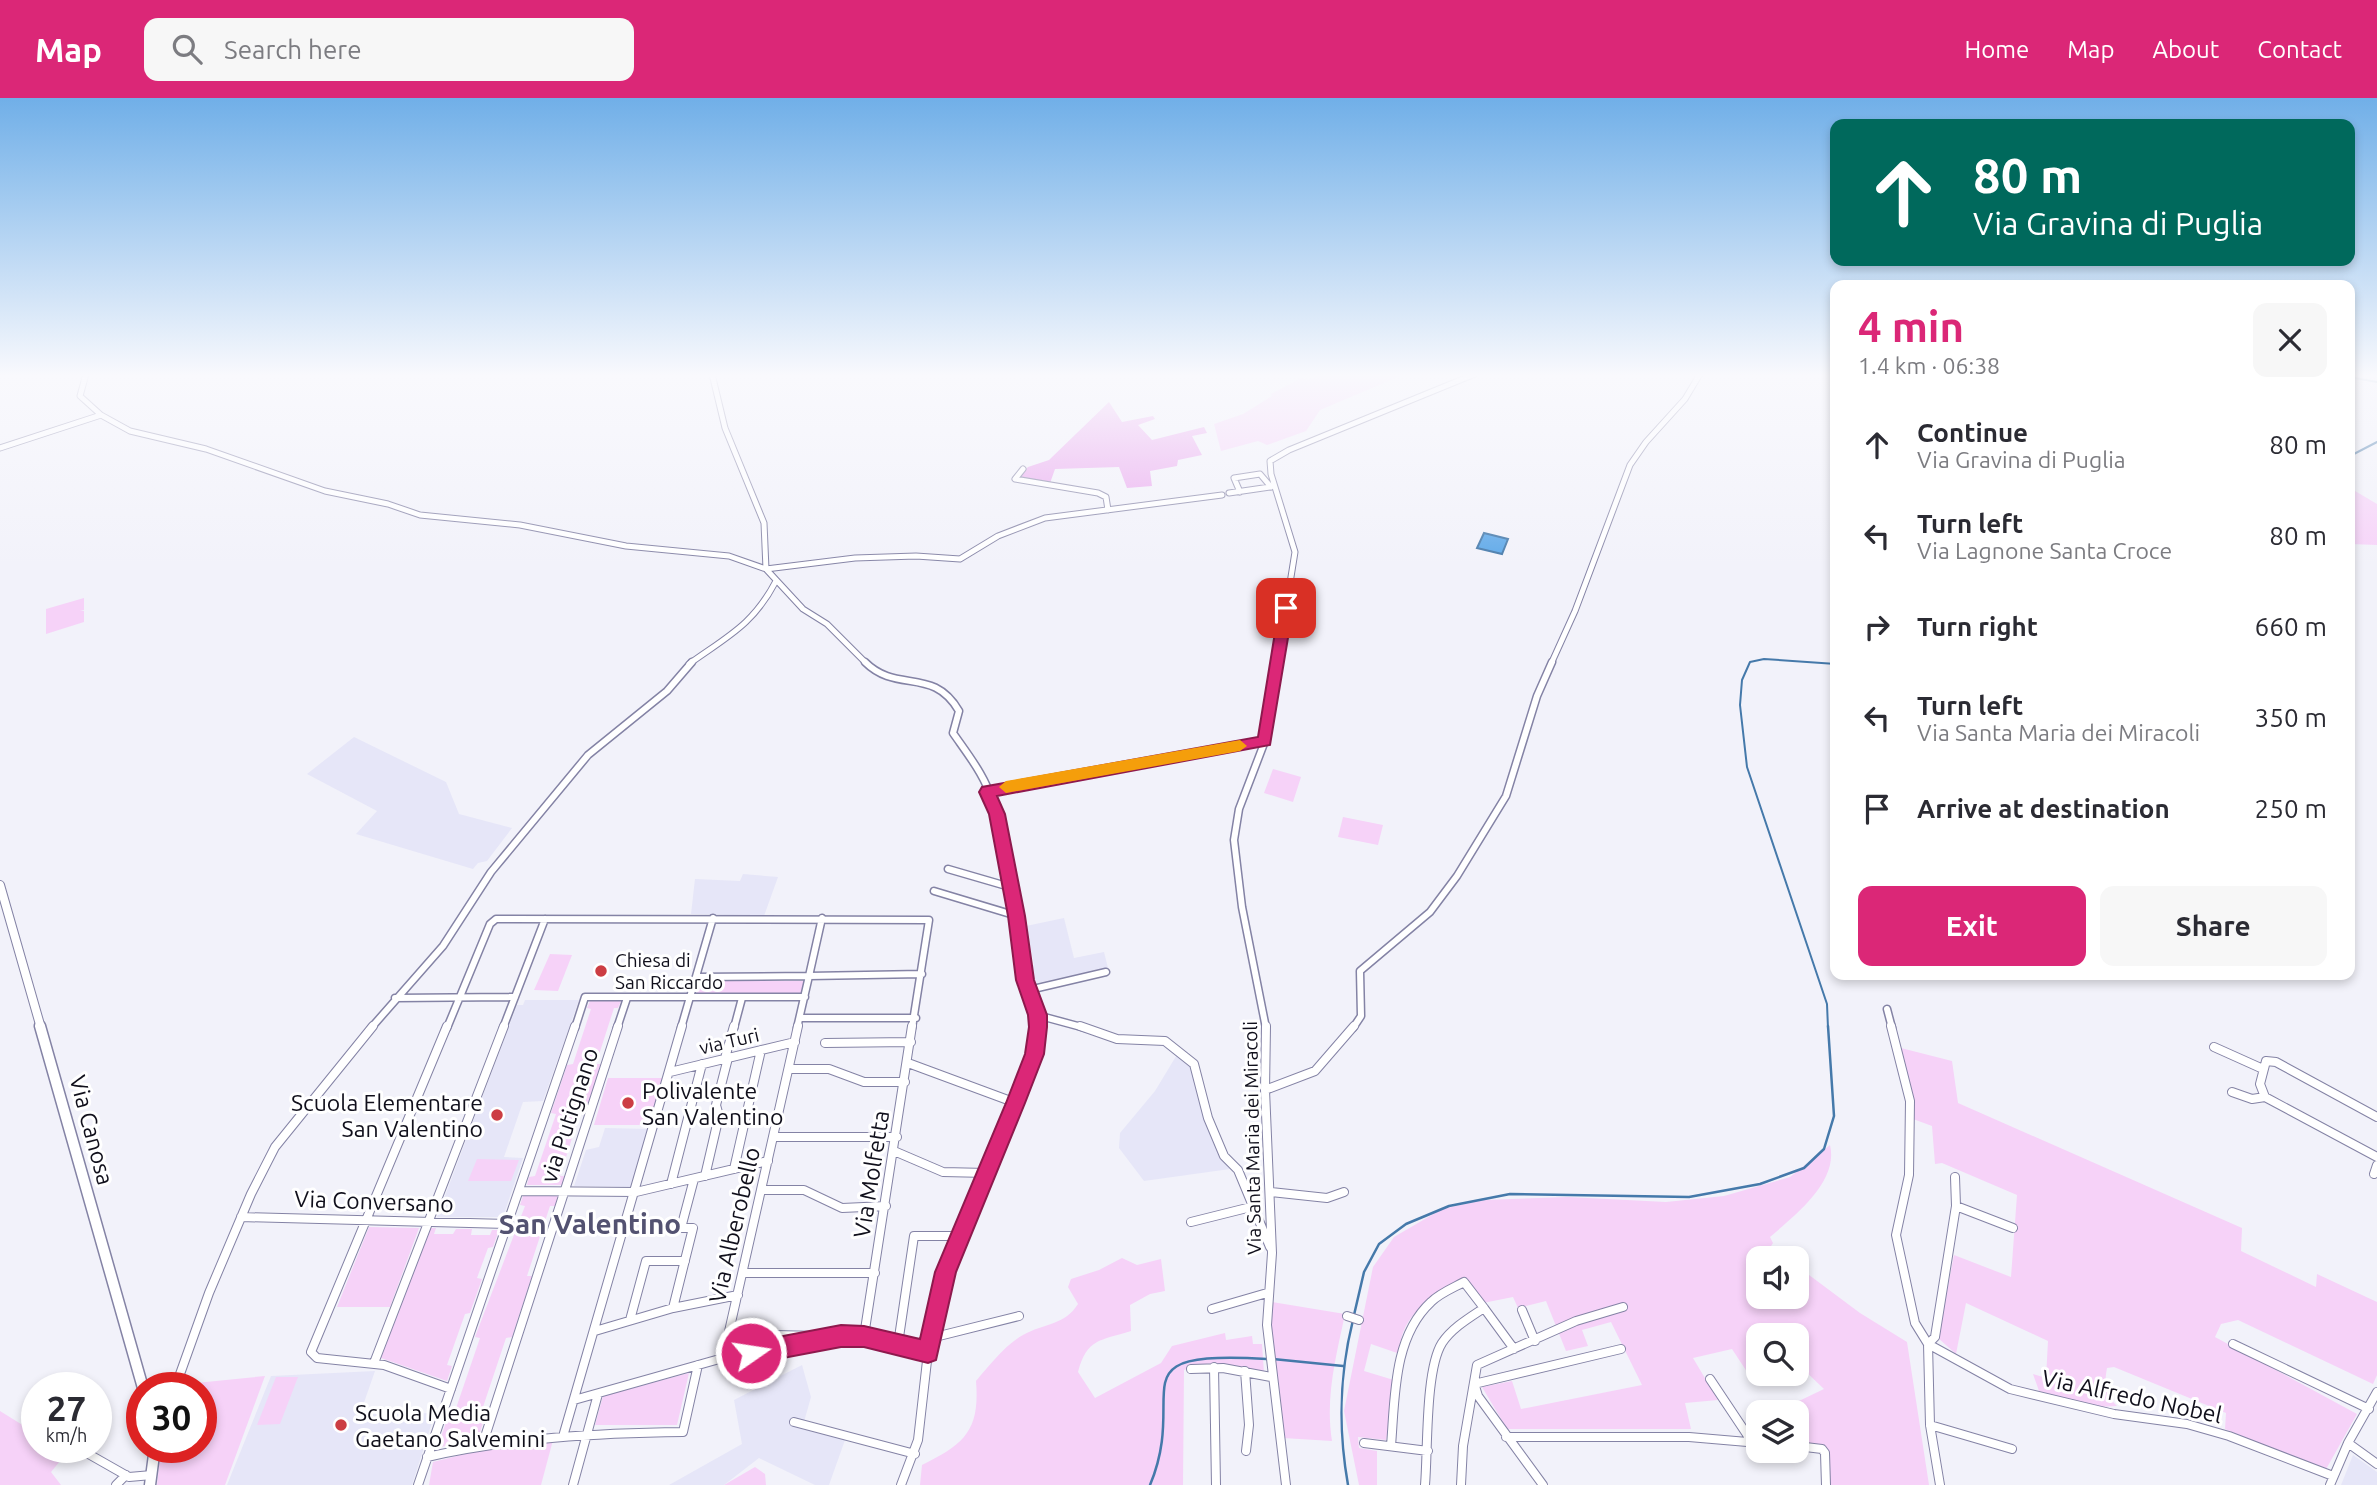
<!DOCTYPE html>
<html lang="en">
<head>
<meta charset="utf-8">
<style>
  body { margin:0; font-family:Ubuntu,sans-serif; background:#f7f7f7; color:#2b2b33; height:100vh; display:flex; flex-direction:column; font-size:26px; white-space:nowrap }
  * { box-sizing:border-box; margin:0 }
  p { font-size:23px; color:#7c7c81 }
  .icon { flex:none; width:38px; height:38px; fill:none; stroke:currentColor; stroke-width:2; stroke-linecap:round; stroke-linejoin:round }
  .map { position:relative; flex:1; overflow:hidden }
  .side { position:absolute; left:1830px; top:182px; width:525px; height:700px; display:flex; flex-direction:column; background:#fff; border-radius:14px; box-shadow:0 4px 10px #0003 }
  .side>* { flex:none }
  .guide { position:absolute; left:1830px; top:21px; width:525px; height:147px; border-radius:14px; box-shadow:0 4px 10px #0003; background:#00695c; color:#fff; overflow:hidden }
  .controls { position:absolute; left:1746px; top:1148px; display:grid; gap:14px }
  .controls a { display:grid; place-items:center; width:63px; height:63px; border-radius:14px; background:#fff; box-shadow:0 4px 10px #0003; font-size:35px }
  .speed { position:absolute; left:21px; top:1274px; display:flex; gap:14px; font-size:35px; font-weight:700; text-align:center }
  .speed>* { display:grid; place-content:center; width:91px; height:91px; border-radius:50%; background:#fff; box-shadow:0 4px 10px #0003; line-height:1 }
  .speed small { font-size:18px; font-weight:400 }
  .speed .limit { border:10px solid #d22; background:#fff; color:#111 }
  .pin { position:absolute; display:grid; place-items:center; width:60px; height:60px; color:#fff; margin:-30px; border-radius:14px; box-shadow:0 4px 10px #0006 }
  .me { position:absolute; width:77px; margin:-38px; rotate:77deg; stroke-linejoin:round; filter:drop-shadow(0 0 5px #0008) }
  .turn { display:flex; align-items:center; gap:24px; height:147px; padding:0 28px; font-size:32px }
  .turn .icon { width:91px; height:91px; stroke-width:2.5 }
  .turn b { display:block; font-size:49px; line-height:60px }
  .round { display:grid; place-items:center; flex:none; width:74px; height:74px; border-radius:14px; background:#f7f7f7 }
  .headline { display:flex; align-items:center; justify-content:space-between; height:119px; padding:0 28px }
  h1 { font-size:42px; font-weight:700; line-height:52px; color:#db2777 }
  .primary-button { display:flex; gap:14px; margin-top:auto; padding:14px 28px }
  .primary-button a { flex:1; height:80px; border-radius:14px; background:#db2777; color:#fff; font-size:28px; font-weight:700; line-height:80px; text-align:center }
  .primary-button a+a { background:#f7f7f7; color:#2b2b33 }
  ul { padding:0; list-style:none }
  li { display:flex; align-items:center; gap:21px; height:91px; padding:0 28px }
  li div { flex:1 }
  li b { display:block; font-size:26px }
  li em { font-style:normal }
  header { display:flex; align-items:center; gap:42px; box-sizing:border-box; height:98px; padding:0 35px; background:#db2777; color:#fff }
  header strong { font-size:33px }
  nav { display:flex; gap:38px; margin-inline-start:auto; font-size:24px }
  .search { width:490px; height:63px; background:#f7f7f7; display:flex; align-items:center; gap:18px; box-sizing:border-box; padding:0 24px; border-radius:14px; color:#7c7c81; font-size:26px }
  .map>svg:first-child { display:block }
</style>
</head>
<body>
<header>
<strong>Map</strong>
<div class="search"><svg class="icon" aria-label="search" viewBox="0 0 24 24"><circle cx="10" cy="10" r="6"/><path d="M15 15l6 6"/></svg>Search here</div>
<nav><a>Home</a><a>Map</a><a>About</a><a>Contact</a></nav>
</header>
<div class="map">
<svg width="2377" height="1387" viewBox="0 0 2377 1387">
  <rect width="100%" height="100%" fill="#f2f2fa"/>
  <path fill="#e6e6f8" d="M354 639 446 684 459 716 512 730 487 763 478 765 473 771 356 736 377 713 307 676Z
    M743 776 778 779 764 818 691 816 695 781 740 783Z
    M1064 820 1074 860 1104 854 1108 870 1032 886 1028 868 1034 867 1026 828Z
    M525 902H579L543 1003 523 1004 504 1059 523 1060 503 1119H437L517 907H523Z
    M1178 955 1192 968 1223 1061 1230 1071 1144 1083 1119 1050 1120 1035 1155 993Z
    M605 1030 650 1031 632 1089 574 1088 586 1052 599 1049Z
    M802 1267 811 1299 802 1331 845 1342 829 1387H815L759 1360 724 1387H669L742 1346 734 1302Z
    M375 1273 360 1316 435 1315 412 1387H227L271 1278Z
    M2353 1357 2377 1374V1387H2341Z"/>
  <path fill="#f6d2f8" d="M1323 276H1405L1320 312 1306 333 1267 347 1258 343 1221 353 1214 326 1243 316 1272 298 1271 296 1301 280 1307 282Z
    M2350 390 2377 406V447L2350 446Z
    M84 500V512L80 513H84V524L46 536V511Z
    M1273 671 1301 679 1293 704 1264 695Z
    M1343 719 1383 727 1378 747 1338 739Z
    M550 856 572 857 558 893 534 892Z
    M700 883H805L802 897H696Z
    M590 903H621L618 910H614L596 966H601L585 1015H580L560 1078H565L562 1087H527L529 1079 535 1078 556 1016 551 1015 567 967 573 966 591 911 587 910Z
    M1897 949 1952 963 1958 1005 2242 1130 2241 1153 2316 1189 2317 1176 2377 1204V1277L2373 1286 2238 1222 2221 1226 2215 1239 2357 1316 2325 1373 2225 1331 2226 1315 2114 1269 2107 1270C2104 1286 2105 1297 2117 1308L2097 1309 2039 1293 2033 1276 2046 1280 2048 1243 1966 1205 1956 1256 1938 1240 1954 1157 2011 1179 2017 1097 1942 1065 1935 1066 1932 1028 1913 1021Z
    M608 980H663L649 1027H594Z
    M1830 1047C1839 1084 1794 1118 1770 1139L1773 1145 1771 1148 1787 1160H1759V1199H1797V1168L1860 1215 1907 1244 1929 1387H1829L1826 1349 1797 1344V1314H1776L1824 1291 1801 1269 1797 1270V1237H1759V1276H1783L1755 1286 1732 1251 1693 1260 1718 1302 1685 1305 1691 1331H1507L1482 1289 1512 1283 1521 1311 1642 1287 1611 1224 1582 1232 1588 1248 1566 1253 1546 1203 1518 1210 1513 1199 1483 1205 1465 1183C1433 1196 1398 1218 1400 1256L1371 1246 1364 1273 1397 1283 1386 1342 1358 1339 1359 1350 1377 1353V1387H1359L1344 1313 1373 1169 1394 1139 1442 1111 1484 1102 1568 1099 1666 1104 1724 1098 1790 1079Z
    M477 1061 519 1062 511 1083H468Z
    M523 1098H558L555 1108H550L527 1178H532L512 1239 506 1240 480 1318 485 1319 478 1340 437 1350 448 1319H453L480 1240 475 1239 525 1108 520 1107Z
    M369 1129 419 1130 390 1209H337Z
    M430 1130H436L434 1136H453L456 1131H472L471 1137H490L492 1132H499L493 1149 488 1150 477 1180 482 1181 470 1215 465 1216 447 1267 452 1268 447 1283 381 1260Z
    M1122 1160 1137 1167 1161 1161 1165 1193 1150 1196 1130 1207 1131 1233C1100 1243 1087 1240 1078 1274L1095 1300 1161 1265 1172 1248 1225 1235 1226 1242 1252 1238 1253 1246H1262L1264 1275C1237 1267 1211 1260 1184 1272L1183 1387H920L922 1367C965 1346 980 1332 976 1283 989 1268 1005 1247 1023 1237 1044 1225 1064 1228 1078 1206L1068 1189 1071 1181 1099 1172Z
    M1272 1204 1345 1216C1336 1259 1325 1299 1332 1343L1283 1340 1271 1249Z
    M689 1275 677 1327H595L603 1298Z
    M265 1278 225 1387H157L161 1349H201V1290H184L186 1286Z
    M276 1279H298L280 1326 257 1327Z
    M0 1313 37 1336V1349L70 1351 51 1374 61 1387H0Z
    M553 1342 541 1387H429L433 1364 481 1352Z
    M755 1369 765 1376 766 1387H724Z"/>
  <path fill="#eaa7ee" d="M1109 304 1122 324 1153 318 1155 321 1138 327 1152 342 1204 329 1207 335 1192 338 1202 357 1178 362 1177 368 1150 373 1152 388 1127 390 1119 369 1055 371 1049 388 1018 379 1028 369 1049 362Z"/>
  <path fill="#5ca7e8" stroke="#4579aa" stroke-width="2" d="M1484 435 1508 441 1502 456 1477 450Z"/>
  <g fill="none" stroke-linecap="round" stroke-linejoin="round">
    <path stroke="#4579aa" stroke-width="2" d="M2350 279 2377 284
      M2350 358 2377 344
      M1828 930 1827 906 1747 669 1740 607 1742 582 1750 564 1764 561 1836 566"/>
    <path stroke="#4579aa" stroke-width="2.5" d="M1354 1217 1364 1174 1379 1146 1406 1126 1449 1108 1510 1096 1689 1099 1760 1086 1804 1070 1824 1051 1834 1018 1828 928
      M1273 1261 1343 1268
      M1150 1387C1190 1292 1111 1252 1267 1261
      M1348 1387C1338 1330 1339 1278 1353 1222"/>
    <defs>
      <path id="minor-far2" d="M86 276 80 298 101 317
        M712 276 725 330 764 425 766 471 803 511 827 526 867 566
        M0 350 101 317 130 333 206 351 325 393 388 406 420 417 520 427 626 448 729 458 766 471 855 460 916 458 960 461 998 438 1045 420 1222 397
        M1023 371 1015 381 1098 395 1106 399 1108 412
        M1240 394 1234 380 1260 376 1271 389
        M1229 395 1270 389
        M689 566C728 538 753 527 776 483
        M1277 566 1295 454 1271 376 1270 363 1289 352 1475 276
        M1551 566 1575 513 1630 367 1646 344 1685 301 1700 276"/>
      <path id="minor-far1" d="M865 564C897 596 933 568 959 613L953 635C962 648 972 661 980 675 1011 728 1015 817 1025 878 1027 896 1037 911 1036 930
        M987 694 1265 643
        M948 771 1010 789
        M934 793 1017 818
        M696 879 809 878 822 820
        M1029 892 1106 874
        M395 900 515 899
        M1887 911 1892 930
        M1037 917 1085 930
        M800 920H916
        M371 930 443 848 491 774 588 657 667 593 692 564
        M447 930 490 826 496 821 929 822 912 930
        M503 930 545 821
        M575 930 585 899H805
        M617 930 627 900
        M681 930 713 820
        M734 930 742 900
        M797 930 809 878 922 876
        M1266 930 1242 809 1234 742 1239 711 1265 643 1278 564
        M1353 930 1361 918 1360 873 1430 814 1457 778 1506 698 1537 598 1552 564"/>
      <path id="minor" d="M447 928 311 1254 317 1260 384 1267 451 1291
        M1080 928 1117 941 1165 943 1194 966 1208 1020 1224 1058 1238 1072 1270 1149
        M1266 928 1265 992 1272 1155 1267 1227 1286 1387
        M1891 928 1910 1003 1909 1077 1896 1137 1915 1225 1928 1246
        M825 945 911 944
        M2214 949 2263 971
        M725 960 734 928
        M908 965 1016 1005
        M789 971H829L864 984H905
        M670 974 795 944
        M1265 992 1315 973 1354 928
        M2232 994 2252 1001 2265 999
        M2377 1019 2276 964 2266 963 2260 986 2265 999 2377 1059
        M404 1033 463 1034
        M773 1039H897
        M894 1053 943 1074 987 1075
        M734 1071 761 952
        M2374 1076 2377 1067
        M705 1078 719 1018 716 1007 728 960
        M671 1086 702 966
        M761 1092H804L842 1110 886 1108
        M519 1093 636 1094 768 1063
        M1271 1094 1327 1100 1344 1094
        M1956 1108 2013 1130
        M241 1119 507 1126
        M1191 1124 1255 1108
        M743 1175H875
        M673 1210 693 1130H681L694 1081
        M1212 1211 1267 1195
        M1522 1212 1535 1243
        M1347 1218 1359 1222
        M630 1222 646 1163H685
        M595 1233 673 1210 738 1197
        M729 1236 821 1238
        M839 1238H864L928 1254
        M864 1238 912 928
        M931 1240 1019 1218
        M898 1246 914 1138H960
        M1928 1246 2010 1291 2114 1316 2187 1326 2229 1338 2333 1378
        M1928 1246 1935 1239 1956 1108 1955 1079
        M1928 1246 1930 1327 1940 1387
        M2233 1246 2369 1311
        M723 1260 798 928
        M374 1265 504 928
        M1214 1269 1216 1387
        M1191 1271 1223 1270 1271 1279
        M1245 1273 1249 1327 1246 1353
        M1710 1281 1752 1344
        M1474 1285 1478 1298 1543 1387
        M1474 1286 1621 1251
        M175 1290 209 1195 251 1096 275 1049 373 928
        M574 1302 723 1260 840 1238
        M794 1324 915 1356
        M1930 1327 2012 1351
        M564 1335 682 928
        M1506 1339H1689L1759 1345
        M483 1345 618 928
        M1364 1345 1428 1353
        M2348 1345 2377 1366
        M1391 1348C1395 1300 1393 1239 1431 1204 1440 1195 1453 1190 1464 1184L1484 1210
        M1797 1348 1822 1351 1825 1355 1826 1387
        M85 1354 129 1379 152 1377
        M427 1359C512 1340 596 1335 683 1334L698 1267
        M116 1387 126 1377
        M418 1387 575 928
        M573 1387 598 1296
        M901 1387 918 1342 928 1254 946 1174 1034 955 1036 928
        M1425 1387C1428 1353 1425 1272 1442 1245 1452 1230 1469 1220 1484 1210L1514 1251
        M1461 1387 1463 1348 1477 1267 1576 1223 1623 1209
        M2330 1387 2348 1345 2377 1294"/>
      <path id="major-far1" d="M0 787 41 930"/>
      <path id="major" d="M40 928 143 1290
        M150 1387 155 1349"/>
    </defs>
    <use href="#minor-far2" stroke="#8483a5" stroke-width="7"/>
    <use href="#minor-far1" stroke="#8483a5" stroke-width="9"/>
    <use href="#minor" stroke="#8483a5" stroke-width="10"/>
    <use href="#major-far1" stroke="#8483a5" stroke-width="10"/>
    <use href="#major" stroke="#8483a5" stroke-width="13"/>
    <use href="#minor-far2" stroke="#fff" stroke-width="5"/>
    <use href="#minor-far1" stroke="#fff" stroke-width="6"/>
    <use href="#minor" stroke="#fff" stroke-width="8"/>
    <use href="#major-far1" stroke="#fff" stroke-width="8"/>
    <use href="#major" stroke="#fff" stroke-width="10"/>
  </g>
  <linearGradient id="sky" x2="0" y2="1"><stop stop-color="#70afe8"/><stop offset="0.59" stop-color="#f9f9fd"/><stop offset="1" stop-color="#f9f9fd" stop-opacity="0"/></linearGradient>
  <rect width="2377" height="470" fill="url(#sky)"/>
  <path fill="#db2777" stroke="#8e194d" stroke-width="2" d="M1286 506 1293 510 1270 647 997 698 1005 716 1025 818 1034 882 1047 917V929L1044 956 1025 1005 956 1174 936 1262 928 1265 864 1249H841L751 1266 743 1262 740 1255 743 1247 751 1244 841 1227 864 1228 920 1241 935 1174 1006 1005 1025 956 1029 929 1028 917 1016 882 1008 818 989 716 979 694 982 689 1258 639 1279 510Z"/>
  <path fill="#f59e0b" d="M1240 642 1247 648 1240 653 1006 695 999 689 1006 683Z"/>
  <g fill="#cc3d43" stroke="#fff" stroke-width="2.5">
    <circle cx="601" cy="873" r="7"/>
    <circle cx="628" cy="1005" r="7"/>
    <circle cx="497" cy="1017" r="7"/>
    <circle cx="341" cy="1327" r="7"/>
  </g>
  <g text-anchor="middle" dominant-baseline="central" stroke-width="6" stroke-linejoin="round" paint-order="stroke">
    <g font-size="19" fill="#100f1b" stroke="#fff" text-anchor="start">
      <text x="615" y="862">Chiesa di<tspan x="615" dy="22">San Riccardo</tspan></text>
    </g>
    <g font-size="19" fill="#100f1b" stroke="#fff">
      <text transform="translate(729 943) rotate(-13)">via Turi</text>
      <text transform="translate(1252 1040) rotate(-91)">Via Santa Maria dei Miracoli</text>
    </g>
    <g font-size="23" fill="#100f1b" stroke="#fff" text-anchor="start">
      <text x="642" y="992">Polivalente<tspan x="642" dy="26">San Valentino</tspan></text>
      <text x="483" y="1004" text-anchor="end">Scuola Elementare<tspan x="483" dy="26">San Valentino</tspan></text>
      <text x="355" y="1314">Scuola Media<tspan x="355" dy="26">Gaetano Salvemini</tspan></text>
    </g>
    <g font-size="23" fill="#100f1b" stroke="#fff">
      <text transform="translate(569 1017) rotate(-72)">via Putignano</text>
      <text transform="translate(92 1032) rotate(75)">Via Canosa</text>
      <text transform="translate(871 1076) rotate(-81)">Via Molfetta</text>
      <text transform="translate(374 1103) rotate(2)">Via Conversano</text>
      <text transform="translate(734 1127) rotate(-77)">Via Alberobello</text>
      <text transform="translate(2132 1298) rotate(12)">Via Alfredo Nobel</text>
    </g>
    <g font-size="28" font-weight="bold" fill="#535271" stroke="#fff">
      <text x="590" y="1125">San Valentino</text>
    </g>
  </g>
</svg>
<div class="controls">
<a><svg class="icon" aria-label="sound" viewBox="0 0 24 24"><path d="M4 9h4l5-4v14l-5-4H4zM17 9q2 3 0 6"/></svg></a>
<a><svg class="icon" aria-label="search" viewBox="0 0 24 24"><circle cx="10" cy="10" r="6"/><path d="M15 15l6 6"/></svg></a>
<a><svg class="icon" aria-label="layers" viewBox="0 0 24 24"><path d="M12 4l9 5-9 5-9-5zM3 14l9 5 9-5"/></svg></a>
</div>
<div class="speed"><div>27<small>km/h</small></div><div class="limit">30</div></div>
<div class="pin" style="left:1286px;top:510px;background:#d93025"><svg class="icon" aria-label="arrive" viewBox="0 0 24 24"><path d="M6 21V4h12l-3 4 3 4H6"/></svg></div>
<svg class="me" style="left:751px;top:1255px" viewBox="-20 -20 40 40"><circle r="17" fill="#db2777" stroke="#fff" stroke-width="3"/><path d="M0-11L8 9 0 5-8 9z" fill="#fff"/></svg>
<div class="guide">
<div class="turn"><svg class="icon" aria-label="ahead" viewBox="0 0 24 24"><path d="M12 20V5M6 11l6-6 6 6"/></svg><div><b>80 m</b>Via Gravina di Puglia</div></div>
</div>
<section class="side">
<div class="headline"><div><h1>4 min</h1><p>1.4 km · 06:38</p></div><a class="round"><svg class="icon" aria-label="close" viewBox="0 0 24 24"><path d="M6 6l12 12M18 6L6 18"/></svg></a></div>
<ul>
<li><svg class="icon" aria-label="ahead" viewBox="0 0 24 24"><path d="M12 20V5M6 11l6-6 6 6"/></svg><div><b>Continue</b><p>Via Gravina di Puglia</p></div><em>80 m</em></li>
<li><svg class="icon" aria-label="left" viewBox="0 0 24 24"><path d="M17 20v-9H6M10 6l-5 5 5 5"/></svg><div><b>Turn left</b><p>Via Lagnone Santa Croce</p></div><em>80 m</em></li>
<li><svg class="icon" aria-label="right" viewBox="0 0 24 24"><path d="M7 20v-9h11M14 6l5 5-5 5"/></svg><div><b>Turn right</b></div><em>660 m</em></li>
<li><svg class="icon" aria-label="left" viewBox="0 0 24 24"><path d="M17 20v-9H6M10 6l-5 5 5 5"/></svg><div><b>Turn left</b><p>Via Santa Maria dei Miracoli</p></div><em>350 m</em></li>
<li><svg class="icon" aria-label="arrive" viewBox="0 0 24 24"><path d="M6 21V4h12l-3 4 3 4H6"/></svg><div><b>Arrive at destination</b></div><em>250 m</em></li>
</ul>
<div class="primary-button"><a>Exit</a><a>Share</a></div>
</section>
</div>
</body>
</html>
